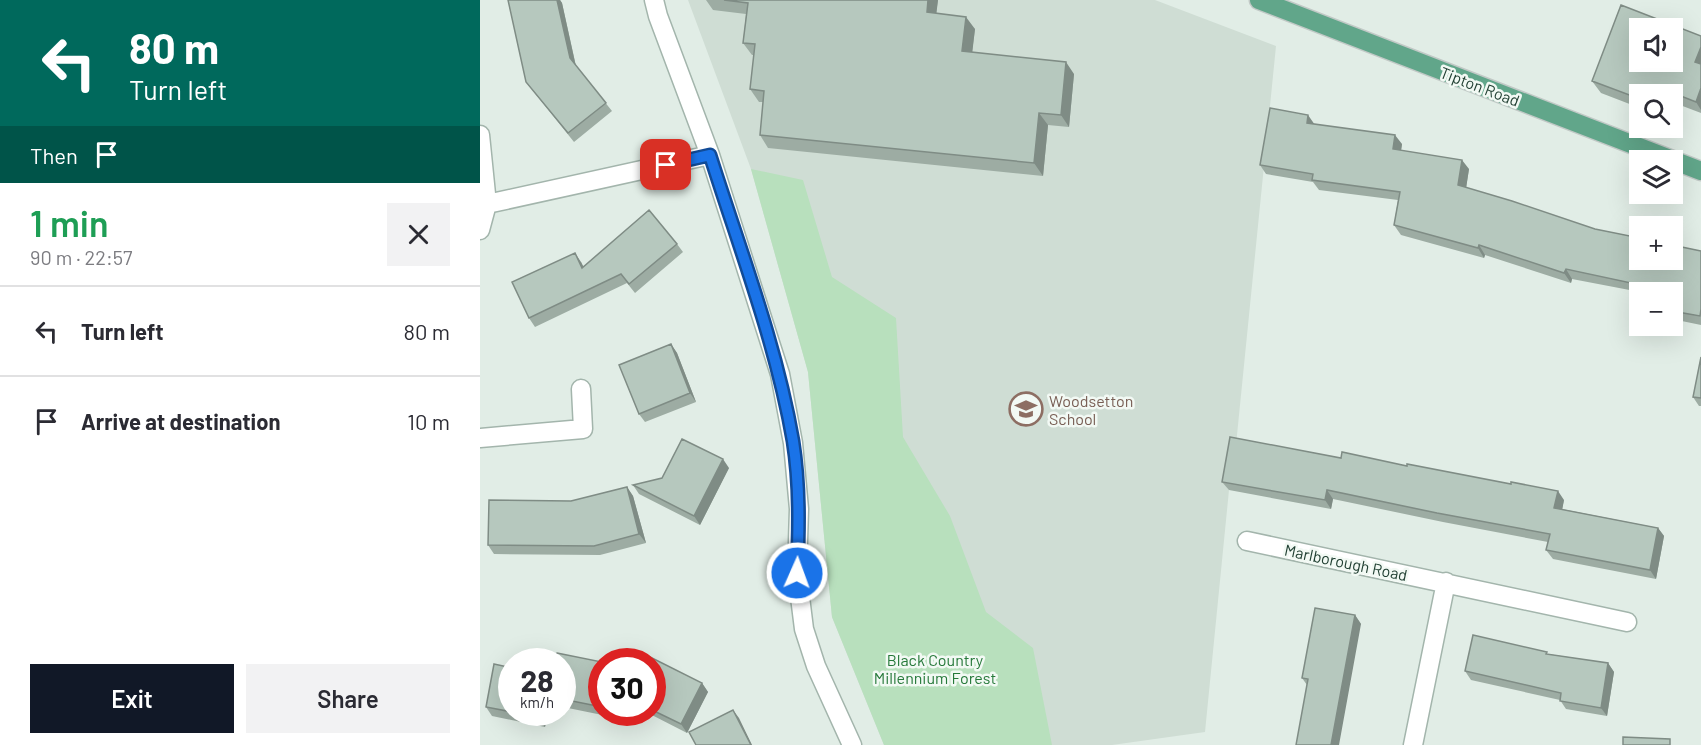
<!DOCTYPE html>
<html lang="en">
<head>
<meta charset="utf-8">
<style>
  body { margin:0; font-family:Barlow,sans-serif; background:#f2f2f3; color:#2b2b33; height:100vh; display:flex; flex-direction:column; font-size:22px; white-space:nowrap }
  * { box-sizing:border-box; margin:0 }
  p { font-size:20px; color:#7c7c81 }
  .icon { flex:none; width:33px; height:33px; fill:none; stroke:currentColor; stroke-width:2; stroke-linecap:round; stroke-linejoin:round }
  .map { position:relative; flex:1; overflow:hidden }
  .sheet { display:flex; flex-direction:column; background:#fff; width:480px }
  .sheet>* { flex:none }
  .banner { background:#00695c; color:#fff; overflow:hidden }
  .fabs { position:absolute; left:1149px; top:18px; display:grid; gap:12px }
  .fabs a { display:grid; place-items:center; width:54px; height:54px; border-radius:0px; background:#fff; box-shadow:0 6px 24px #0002; font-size:30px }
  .speed { position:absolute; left:18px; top:648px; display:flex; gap:12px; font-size:30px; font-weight:700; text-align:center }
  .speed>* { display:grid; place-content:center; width:78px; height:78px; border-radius:50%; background:#fff; box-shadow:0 6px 24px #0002; line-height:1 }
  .speed small { font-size:15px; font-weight:400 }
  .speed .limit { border:9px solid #d22; background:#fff; color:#111 }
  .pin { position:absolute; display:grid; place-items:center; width:51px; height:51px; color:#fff; margin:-26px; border-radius:12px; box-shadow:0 3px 9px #0006 }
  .me { position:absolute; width:66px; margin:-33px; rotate:2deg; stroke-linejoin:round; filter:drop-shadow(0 0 4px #0008) }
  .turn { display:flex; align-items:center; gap:21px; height:126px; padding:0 30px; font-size:27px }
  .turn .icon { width:78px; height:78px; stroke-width:2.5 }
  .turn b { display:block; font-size:42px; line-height:51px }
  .then { display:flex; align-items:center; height:57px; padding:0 30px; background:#0003; gap:12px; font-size:22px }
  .round { display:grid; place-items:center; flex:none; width:63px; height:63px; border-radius:0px; background:#f2f2f3 }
  .headline { display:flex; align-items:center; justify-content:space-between; height:102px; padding:0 30px }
  h1 { font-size:36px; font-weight:600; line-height:45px; color:#1e9e55 }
  .action { display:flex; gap:12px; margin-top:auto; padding:12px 30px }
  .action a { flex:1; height:69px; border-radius:0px; background:#111827; color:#fff; font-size:24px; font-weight:600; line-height:69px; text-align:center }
  .action a+a { background:#f2f2f3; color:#2b2b33 }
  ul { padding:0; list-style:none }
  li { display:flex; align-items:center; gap:18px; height:90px; padding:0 30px; border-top:2px solid #e1e1e2 }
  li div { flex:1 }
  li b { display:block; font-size:22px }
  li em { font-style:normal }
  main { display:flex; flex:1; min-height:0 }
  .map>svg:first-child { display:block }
</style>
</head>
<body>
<main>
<section class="sheet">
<div class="banner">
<div class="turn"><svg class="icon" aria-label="left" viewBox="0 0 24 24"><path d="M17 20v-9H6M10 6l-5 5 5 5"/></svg><div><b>80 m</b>Turn left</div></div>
<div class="then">Then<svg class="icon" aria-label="arrive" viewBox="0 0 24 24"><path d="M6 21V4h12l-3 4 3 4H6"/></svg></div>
</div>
<div class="headline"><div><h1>1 min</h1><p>90 m · 22:57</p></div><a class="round"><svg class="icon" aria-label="close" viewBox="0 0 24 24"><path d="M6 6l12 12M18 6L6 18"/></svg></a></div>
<ul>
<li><svg class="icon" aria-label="left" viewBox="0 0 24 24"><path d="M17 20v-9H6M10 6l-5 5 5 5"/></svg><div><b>Turn left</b></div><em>80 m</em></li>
<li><svg class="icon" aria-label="arrive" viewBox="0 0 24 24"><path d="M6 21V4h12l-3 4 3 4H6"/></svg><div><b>Arrive at destination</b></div><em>10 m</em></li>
</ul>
<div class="action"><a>Exit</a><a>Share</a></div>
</section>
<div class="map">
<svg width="1221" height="745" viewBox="0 0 1221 745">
  <rect width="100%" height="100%" fill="#e1ede6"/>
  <path fill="#cfddd4" d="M208 0H675L796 46 756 445 749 490 725 732 632 745H404L352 617 328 372 271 169Z"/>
  <path fill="#b8e0bd" d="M271 169 323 180 352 277 416 318 423 437 470 516 506 612 553 648 572 745H404L352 617 328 372Z"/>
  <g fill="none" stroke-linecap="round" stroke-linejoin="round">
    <defs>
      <path id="street" d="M174 0 178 16 230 155 300 374 313 443 319 509 317 573 324 629 336 666 372 745
        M0 135 7 204 0 230
        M7 204 230 155
        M0 438 103 429 101 389
        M767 541 1147 622
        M933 745 966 582"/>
      <path id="primary" d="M779 0 1221 171"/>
    </defs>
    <use href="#street" stroke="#a3b5ac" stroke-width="21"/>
    <use href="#primary" stroke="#c1c9c6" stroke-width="21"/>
    <use href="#street" stroke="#fff" stroke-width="18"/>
    <use href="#primary" stroke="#61a68a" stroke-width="18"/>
  </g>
  <path fill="#9daca3" d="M28 0H80L82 3 96 66 132 111 94 142 46 82Z
    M226 0H458L456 13 495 29 492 52 594 74 589 127 568 125 563 176 288 148 280 135 283 102H279L270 89 274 55H272L263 43 266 14 233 10Z
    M1221 36V113L1192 102V94H1160V108L1121 93 1112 81Z
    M835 124 922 144 921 150 989 169 986 188 1115 229 1221 251V325L1192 319V292H1160L1092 279 1091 283 1005 255 1004 258 921 235 914 225 918 200 839 190 833 182 786 174 780 165Z
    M197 244 203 252 155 293 147 283 55 327 49 318 101 262 103 266Z
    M191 344 197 353 216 402 165 422 159 414Z
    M1221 357V406H1219L1213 397Z
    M249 468 220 525 159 494 153 485 182 478Z
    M742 482 1084 500 1082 509 1178 528 1184 536 1176 579 1073 559 1066 550 1068 542 963 522 853 499 851 509 749 490Z
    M147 487 153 496 166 543 120 555 14 554 8 545 91 501Z
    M875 615 881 624 827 685 822 678Z
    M1068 654 1128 663 1134 672 1127 716 1086 709 1080 700 991 680 985 671Z
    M82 662H122V712H144L142 719 83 707 82 706Z
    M172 662 222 683 228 692 207 733 166 712H172Z
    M6 707 32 712H68L65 727 12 716Z"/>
  <path fill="#7f8c85" d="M77 0H80L82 3 96 67 90 58Z
    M448 0H458L455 25 447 12Z
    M486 17 495 29 491 63 482 51Z
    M1221 47V70L1215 62Z
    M586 62 594 74 589 127 581 115Z
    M1173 85 1179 94H1169Z
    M1221 88V110L1216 102Z
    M559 113 568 125 563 176 554 163Z
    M828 115 835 125 827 123Z
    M915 135 922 144 920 158 913 149Z
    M982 160 989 169 985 195 978 185Z
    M999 245 1005 255 1004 258 998 248Z
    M95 253 101 262 108 276 102 268Z
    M1086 269 1092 279 1091 283 1084 273Z
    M191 344 197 353 216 402 210 393Z
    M243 459 249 468 220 525 214 516Z
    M147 487 153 496 166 543 159 534Z
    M847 490 853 499 851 509 845 500Z
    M1078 491 1084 500 1081 516 1074 508Z
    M1178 528 1184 536 1176 579 1170 570Z
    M875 615 881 624 859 745H851Z
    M1128 663 1134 672 1127 716 1121 708Z
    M222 683 228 692 207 733 201 724Z
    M253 710 259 718 272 745H271Z
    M60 712H68L65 727 59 718Z
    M138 712H144L142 719Z"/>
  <path fill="#b6c8be" stroke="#7f8c85" stroke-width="1.5" fill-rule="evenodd" d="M28 0H77L90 58 126 103 88 133 46 82Z
    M244 0H448L447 12 486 17 482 51 586 62 581 115 559 113 554 163 280 135 284 91 270 89 275 44 263 43 268 3Z
    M1141 5 1221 36V47L1215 62 1221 64V88L1216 102 1173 85 1169 94H1160V99L1112 81ZM1160 28H1192V62H1160Z
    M790 108 828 115 827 123 915 135 913 149 982 160 978 185 1032 201 1115 229 1160 238V260H1192V245L1221 251V309L1220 316 1192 311V292H1169L1170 287 1086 269 1084 273 999 245 998 248 914 225 920 192 832 180 833 174 780 165Z
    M169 210 197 244 149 284 141 274 49 318 32 282 95 253 102 268Z
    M191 344 210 393 159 414 139 365Z
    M1221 357V398L1213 397Z
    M750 437 861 458 862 452 927 466V464L1031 484V482L1078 491 1074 508 1178 528 1170 570 1066 550 1070 534 957 513 847 490 845 500 742 482Z
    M202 439 243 459 214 516 153 485 182 478Z
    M147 487 159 534 114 546 8 545 9 500 91 501Z
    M835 608 875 615 851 745H816L828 679 822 678Z
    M993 635 1067 652 1066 654 1128 663 1121 708 1080 701 1081 693 985 671Z
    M77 653 122 662V707L82 699V673L84 666H82V662L74 661Z
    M164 654 222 683 201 724 172 710V662H161Z
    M14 664 32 668V712L6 707Z
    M253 710 271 745H216L209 732Z
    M32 712H60L59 718Z
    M1143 737 1190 739V745H1143Z"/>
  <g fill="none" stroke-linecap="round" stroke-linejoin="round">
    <defs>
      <path id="route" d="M186 165 230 155C260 250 296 343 313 441 320 485 319 529 317 573"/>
    </defs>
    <use href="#route" stroke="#114b97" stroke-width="15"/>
    <use href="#route" stroke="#1a73e8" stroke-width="10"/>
  </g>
  <defs>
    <symbol id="school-ring" viewBox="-11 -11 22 22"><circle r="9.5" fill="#f2f9f4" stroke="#8d6e63" stroke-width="1.5"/><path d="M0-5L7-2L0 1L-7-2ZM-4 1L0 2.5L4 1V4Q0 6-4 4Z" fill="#8d6e63"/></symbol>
  </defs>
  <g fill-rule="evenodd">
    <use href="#school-ring" x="527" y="390" width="38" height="38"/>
  </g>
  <g text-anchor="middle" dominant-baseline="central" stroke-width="5" stroke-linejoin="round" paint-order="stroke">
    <g font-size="16" fill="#203f32" stroke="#f2f9f4">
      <text transform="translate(1000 86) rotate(21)">Tipton Road</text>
      <text transform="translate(866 562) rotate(12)">Marlborough Road</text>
    </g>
    <g font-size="16" fill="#785e54" stroke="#f2f9f4" text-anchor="start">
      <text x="569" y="400">Woodsetton<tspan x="569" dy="18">School</tspan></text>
    </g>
    <g font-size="16" fill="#26793a" stroke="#f2f9f4">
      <text x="455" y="659">Black Country<tspan x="455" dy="18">Millennium Forest</tspan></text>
    </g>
  </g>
</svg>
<div class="fabs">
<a><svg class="icon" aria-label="sound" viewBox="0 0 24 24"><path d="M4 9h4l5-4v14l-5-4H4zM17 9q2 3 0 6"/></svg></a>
<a><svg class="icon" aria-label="search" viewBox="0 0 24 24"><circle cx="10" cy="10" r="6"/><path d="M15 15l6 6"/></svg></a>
<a><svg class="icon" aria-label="layers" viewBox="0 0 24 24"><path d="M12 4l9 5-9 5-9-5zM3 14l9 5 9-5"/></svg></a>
<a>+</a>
<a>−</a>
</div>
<div class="speed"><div>28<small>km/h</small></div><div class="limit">30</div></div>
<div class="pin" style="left:186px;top:165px;background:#d93025"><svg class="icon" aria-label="arrive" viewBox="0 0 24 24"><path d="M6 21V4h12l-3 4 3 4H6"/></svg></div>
<svg class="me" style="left:317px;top:573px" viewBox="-20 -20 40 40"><circle r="17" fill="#1a73e8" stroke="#fff" stroke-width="3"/><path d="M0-11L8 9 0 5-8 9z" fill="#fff"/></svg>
</div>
</main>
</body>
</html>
